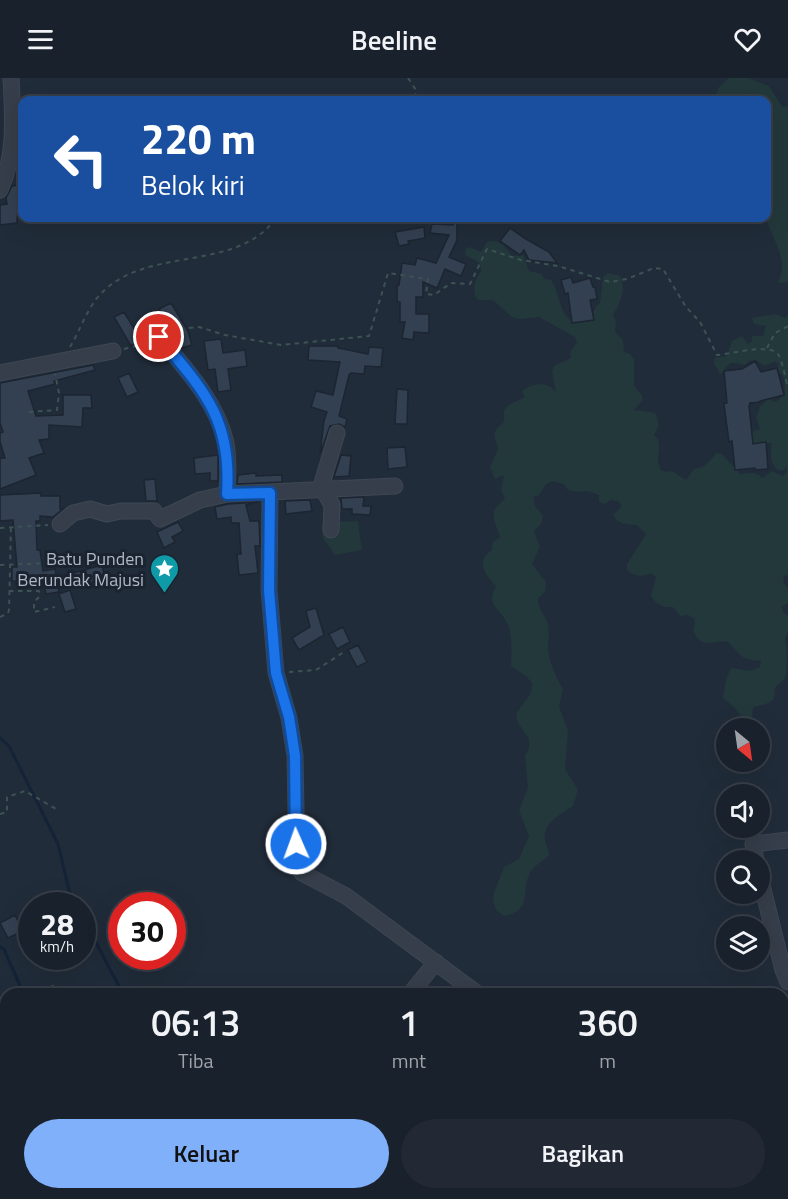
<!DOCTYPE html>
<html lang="id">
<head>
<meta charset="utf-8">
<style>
  body { margin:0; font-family:"Titillium Web",sans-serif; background:#222934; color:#f1f3f6; height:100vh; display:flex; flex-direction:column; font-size:22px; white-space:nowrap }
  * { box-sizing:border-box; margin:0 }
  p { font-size:20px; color:#9fa3a9 }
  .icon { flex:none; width:33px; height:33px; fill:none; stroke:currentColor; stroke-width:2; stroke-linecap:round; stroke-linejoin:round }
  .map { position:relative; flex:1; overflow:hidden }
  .side { position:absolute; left:0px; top:910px; width:789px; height:212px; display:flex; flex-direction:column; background:#19212c; border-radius:18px 18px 0 0; box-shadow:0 6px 24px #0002,0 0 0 2px #373e48 }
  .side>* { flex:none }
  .guide { position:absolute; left:18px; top:18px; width:753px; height:126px; border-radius:12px; box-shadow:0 6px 24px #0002,0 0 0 2px #373e48; background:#1a4fa0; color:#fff; overflow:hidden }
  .needle { width:39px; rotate:151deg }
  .fabs { position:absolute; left:716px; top:640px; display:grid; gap:12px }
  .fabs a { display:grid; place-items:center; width:54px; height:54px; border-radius:50%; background:#19212c; box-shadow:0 6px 24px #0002,0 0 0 2px #373e48; font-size:30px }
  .speed { position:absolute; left:18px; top:814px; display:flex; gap:12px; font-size:30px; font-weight:700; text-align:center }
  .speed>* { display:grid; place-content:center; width:78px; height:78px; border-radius:50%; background:#19212c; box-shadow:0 6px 24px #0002,0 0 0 2px #373e48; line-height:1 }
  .speed small { font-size:15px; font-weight:400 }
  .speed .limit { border:9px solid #d22; background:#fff; color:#111 }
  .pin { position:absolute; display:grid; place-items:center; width:51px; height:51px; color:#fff; margin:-26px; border:3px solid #fff; border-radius:50%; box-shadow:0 2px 6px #0007 }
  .me { position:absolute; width:66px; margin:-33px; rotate:358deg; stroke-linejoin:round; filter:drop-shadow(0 0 4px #0008) }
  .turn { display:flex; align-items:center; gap:21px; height:126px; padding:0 24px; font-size:27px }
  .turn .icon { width:78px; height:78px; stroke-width:2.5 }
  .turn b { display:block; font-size:42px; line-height:51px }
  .eta { display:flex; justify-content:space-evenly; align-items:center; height:102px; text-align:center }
  .eta b { font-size:36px; font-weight:600; line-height:42px }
  .primary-button { display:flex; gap:12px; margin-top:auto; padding:12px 24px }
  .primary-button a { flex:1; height:69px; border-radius:36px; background:#81b0fa; color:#111; font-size:24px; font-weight:600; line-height:69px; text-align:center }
  .primary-button a+a { background:#222934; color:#f1f3f6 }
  header { display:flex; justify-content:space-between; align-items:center; height:78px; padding:0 24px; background:#19212c; font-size:27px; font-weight:600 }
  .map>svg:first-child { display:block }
</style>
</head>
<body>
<header><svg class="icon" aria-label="menu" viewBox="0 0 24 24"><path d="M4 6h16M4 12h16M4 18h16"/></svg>Beeline<svg class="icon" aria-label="heart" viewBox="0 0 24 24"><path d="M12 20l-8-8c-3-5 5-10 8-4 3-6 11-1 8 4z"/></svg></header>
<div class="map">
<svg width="788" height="1121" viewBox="0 0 788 1121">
  <rect width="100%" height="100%" fill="#212c3a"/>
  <path fill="#23383b" d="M729 0H748L769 8 782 29 788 28V204L778 205C779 201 782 196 782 191 784 177 770 154 766 140V22H714L719 9Z
    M493 163C502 164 507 170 511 178L523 177 529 193 542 196 544 201 551 202C561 216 557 233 573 244L591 240 596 228 600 225 603 199 608 195 620 198C627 210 620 226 613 237L616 242 615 254 623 262 624 274 630 276 634 281V308L642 317 643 322 634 332 651 334 656 336 659 348 654 357C663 365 658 372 658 382 658 385 660 389 661 392L666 394 672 393 686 402 693 392 704 388 717 375 722 376 740 396C749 396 755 392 762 400L772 393 783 398 787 394V388L784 392H778C768 384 772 376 771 365 762 365 757 368 748 366L751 354 760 351 756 340 760 329 768 321 775 324 785 317 784 300 777 290 779 287 775 283 765 288 755 282 749 283 745 287C724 283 733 284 720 296L714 285 715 280 727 278 732 263 742 258 748 266 752 263V258H763L766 248 754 246 752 240 776 236 785 240 788 237V497L784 498 783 504 788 510V525L782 528 783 534 788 538V554L785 560C787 571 788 589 785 600 782 604 777 607 774 611 778 625 765 626 754 629L752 634 753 651H735L740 645 741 638 733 628 723 620 726 602 731 590 750 593 760 589 761 583C738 581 743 578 728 564 713 561 701 573 693 552L695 546 694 540 688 537 680 538 673 529C663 530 655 526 651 517L656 499 651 495C642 499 634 499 627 492V486L646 456 637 447C627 446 619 447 613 437L622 428 618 423 611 422 605 426 599 424V417L587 413 579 414 568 412 564 406 552 403 546 406 539 417 533 419 535 428 543 438 541 446 534 453 540 469 532 486 546 504 545 514 538 520C537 531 545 536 548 546 550 555 548 561 548 570 549 584 556 599 563 611L559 629 568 652 565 691 578 712 573 728C562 735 542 746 545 762 546 767 549 772 549 777 543 784 533 787 529 797 521 814 533 832 504 838L497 833 493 824 494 815 504 789 519 781 529 758 519 733 528 709 525 678 529 670V661L518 645 516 636 531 615 532 605 526 598 511 588C511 572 513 566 509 550 504 532 484 529 496 508 485 497 475 483 492 472L493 464 500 459 494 442V432L505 420 501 412 504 397 495 401 490 389 498 371C495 356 490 356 504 344V332L509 327 525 319 522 313C532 305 547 303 556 314L552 294 554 288 571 280 570 274 577 264 575 259 539 239 519 241 512 239 493 222H478C472 215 474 201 481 194 482 183 475 182 466 178L465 171 470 169 481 174 487 164Z
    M358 443 362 472 335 477 323 460 322 445Z"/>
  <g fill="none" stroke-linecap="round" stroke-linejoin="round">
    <path stroke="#142338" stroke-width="3" d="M0 660 9 668 58 766 69 812 78 828
      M82 838 123 916
      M0 869 4 871C10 887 19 901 22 916
      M266 1116 269 1121"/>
  </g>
  <path fill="#334051" stroke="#1c2531" stroke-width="1.5" d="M19 107 21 122 18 123 17 145 0 147V127L7 126 6 120 12 108Z
    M457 140V162L449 179 466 186 461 198 445 191 437 210 423 204V219H416V236H429V255L414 254 413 262 402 260 405 244H400V224H397V207H399L402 185 415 187 417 180 436 185 449 157 430 155 432 146 453 147Z
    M424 149 425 160 408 163 409 166 399 168 395 154Z
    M510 150 526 161 549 174 557 185 529 182 524 172 520 177 500 163Z
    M571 199 573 205 590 200 593 209H595L597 221 590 222 594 242 572 245 568 215 565 216 561 202Z
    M171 225 188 253 192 267 181 270 177 266 172 247 169 248 159 231Z
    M124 234 141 262 131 268 114 239Z
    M221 261 223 275 245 272 247 288 228 291 231 312 218 314 215 291 208 292 204 263Z
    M309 268H338V270L368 276 369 269 383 270 381 289 365 288 364 296 351 295 349 297 339 338 347 341 345 349 339 346 330 348 320 376 324 343 327 334 311 329 316 313 333 317 340 284 308 282Z
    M755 283 761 294 777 290 784 317 760 323V324L750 325 749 328 753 366 766 364 768 391 755 392V390L735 392 732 363 729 364 725 334 724 325H727L724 293 742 291Z
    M93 287 95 292 54 303 55 306 28 313 36 338 63 337V317H91L92 330H83L82 349 49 347V361L39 362 44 375 29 380 36 397 0 411V380H5L0 364V355L3 354 0 345V305Z
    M129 295 138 314 127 319 118 300Z
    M397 311 408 312 407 346H395Z
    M405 369 407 389 388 391 387 370Z
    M218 377V403H210V395L195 396 194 380Z
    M341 377 351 378 349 398 334 399Z
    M256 395V398L282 397V404L237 406 238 397Z
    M155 401 157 423H146L144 402Z
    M41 415V418H60V431H63L53 439 40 438V443H36L37 472H40L43 493 55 491 59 514 46 516 44 506 29 508V504L12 503V489H17L13 442 0 443V417Z
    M364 419 363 428H371L370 437 352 436V431H342L341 420Z
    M310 422 312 433 286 436 285 423Z
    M258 424 246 427 250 443H259L260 468H255L258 495 239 497 237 476H241L239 445H231V439L217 441 215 429 228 426Z
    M178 444 183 453 172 459 175 464 164 470 157 454Z
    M102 487 105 500 77 509 73 495Z
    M70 512 76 531 65 534 59 516Z
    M316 530 324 557 299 572 292 560 310 549 306 533Z
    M343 549 350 564 337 571 329 556Z
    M358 567 367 584 357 589 348 572Z
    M15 837 23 853 8 860 0 845Z"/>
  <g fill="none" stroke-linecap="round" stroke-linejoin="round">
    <defs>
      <path id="minor" d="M0 112C16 77 13 38 11 0
        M159 259C185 290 217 324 226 365 229 381 228 400 227 416
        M0 295 113 273
        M320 412 337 355
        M323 412 332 427 331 452
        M270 415 269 512 276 595 289 640 295 678 297 787 302 795 346 818 478 916
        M60 446 73 435 90 431 107 436 121 433H154L160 441 200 422 227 416 395 408
        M756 783 753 766 788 762
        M759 795 783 892 788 904
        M410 916 436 884
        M788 932C783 946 783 953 788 967
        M783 1064 788 1058
        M367 1116 371 1121
        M593 1116 596 1121
        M757 1116 770 1121
        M541 1121 549 1116
        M693 1121 698 1116"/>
    </defs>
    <use href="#minor" stroke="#3e4754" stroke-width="17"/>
    <path stroke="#3c5253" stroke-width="2" stroke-dasharray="4.5 4.5" stroke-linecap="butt" d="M408 0 416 12 415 18 410 22
      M171 252 199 249 225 257 281 267 369 258 388 195 428 201 426 216 434 217 451 205 470 206 487 171 521 182 558 188 610 204 627 201 654 190 663 191 686 229 700 244 717 277C731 276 769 265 778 276 783 284 785 300 788 309
      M70 269C79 254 86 234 97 220 143 165 235 197 276 140
      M767 270 775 255 788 248
      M124 271 147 265
      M29 334 57 332 59 315 55 296
      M0 450 48 447
      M0 487 48 485
      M9 513H39V519L34 524V534L55 529
      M0 539 8 535 9 532 11 449
      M289 594 316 592 344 574
      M0 736 7 734V719L25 713 56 731
      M26 916 53 908 63 916
      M0 921 6 920
      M0 1012 6 1011
      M100 1116V1121
      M245 1116 246 1121"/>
    <use href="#minor" stroke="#353e4a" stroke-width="15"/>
  </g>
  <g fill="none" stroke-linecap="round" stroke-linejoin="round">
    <defs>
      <path id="route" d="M159 259C204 313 232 341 227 416L270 415 269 512 276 595 289 639 295 678 296 766"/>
    </defs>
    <use href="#route" stroke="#114b97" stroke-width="15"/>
    <use href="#route" stroke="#1a73e8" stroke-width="10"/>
  </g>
  <defs>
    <symbol id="sight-pin" viewBox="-11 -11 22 30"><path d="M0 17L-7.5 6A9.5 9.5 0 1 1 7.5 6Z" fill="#0f9aa8" stroke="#1a232f"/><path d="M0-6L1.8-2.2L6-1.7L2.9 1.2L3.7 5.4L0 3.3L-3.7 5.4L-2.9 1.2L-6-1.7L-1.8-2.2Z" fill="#fff"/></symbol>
  </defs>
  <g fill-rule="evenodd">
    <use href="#sight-pin" x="148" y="474" width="33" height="45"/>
  </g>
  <g text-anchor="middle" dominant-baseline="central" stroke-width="6" stroke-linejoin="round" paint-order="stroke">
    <g font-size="18" fill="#afb8c7" stroke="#1a232f" text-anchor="end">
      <text x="144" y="480">Batu Punden<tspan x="144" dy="21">Berundak Majusi</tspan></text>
    </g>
  </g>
</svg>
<div class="fabs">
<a><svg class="needle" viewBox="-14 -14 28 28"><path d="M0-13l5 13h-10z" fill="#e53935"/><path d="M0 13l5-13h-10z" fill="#9fa3a9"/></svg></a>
<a><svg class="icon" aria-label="sound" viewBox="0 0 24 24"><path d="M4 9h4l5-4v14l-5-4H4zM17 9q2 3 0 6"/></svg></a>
<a><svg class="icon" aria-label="search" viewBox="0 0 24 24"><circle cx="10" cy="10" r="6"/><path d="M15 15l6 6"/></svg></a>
<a><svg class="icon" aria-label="layers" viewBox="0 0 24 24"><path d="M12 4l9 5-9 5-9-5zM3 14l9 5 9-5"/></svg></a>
</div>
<div class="speed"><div>28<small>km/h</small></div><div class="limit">30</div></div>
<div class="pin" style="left:159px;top:259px;background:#d93025"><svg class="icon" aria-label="arrive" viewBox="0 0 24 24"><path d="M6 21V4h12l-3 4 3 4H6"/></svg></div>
<svg class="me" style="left:296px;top:766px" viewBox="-20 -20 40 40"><circle r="17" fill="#1a73e8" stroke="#fff" stroke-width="3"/><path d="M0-11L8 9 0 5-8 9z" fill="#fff"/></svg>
<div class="guide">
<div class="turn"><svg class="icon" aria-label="left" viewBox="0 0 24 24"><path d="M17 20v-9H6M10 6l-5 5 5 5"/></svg><div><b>220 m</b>Belok kiri</div></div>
</div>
<section class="side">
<div class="eta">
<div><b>06:13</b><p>Tiba</p></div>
<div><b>1</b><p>mnt</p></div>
<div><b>360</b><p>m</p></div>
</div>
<div class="primary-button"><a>Keluar</a><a>Bagikan</a></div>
</section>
</div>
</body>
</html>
